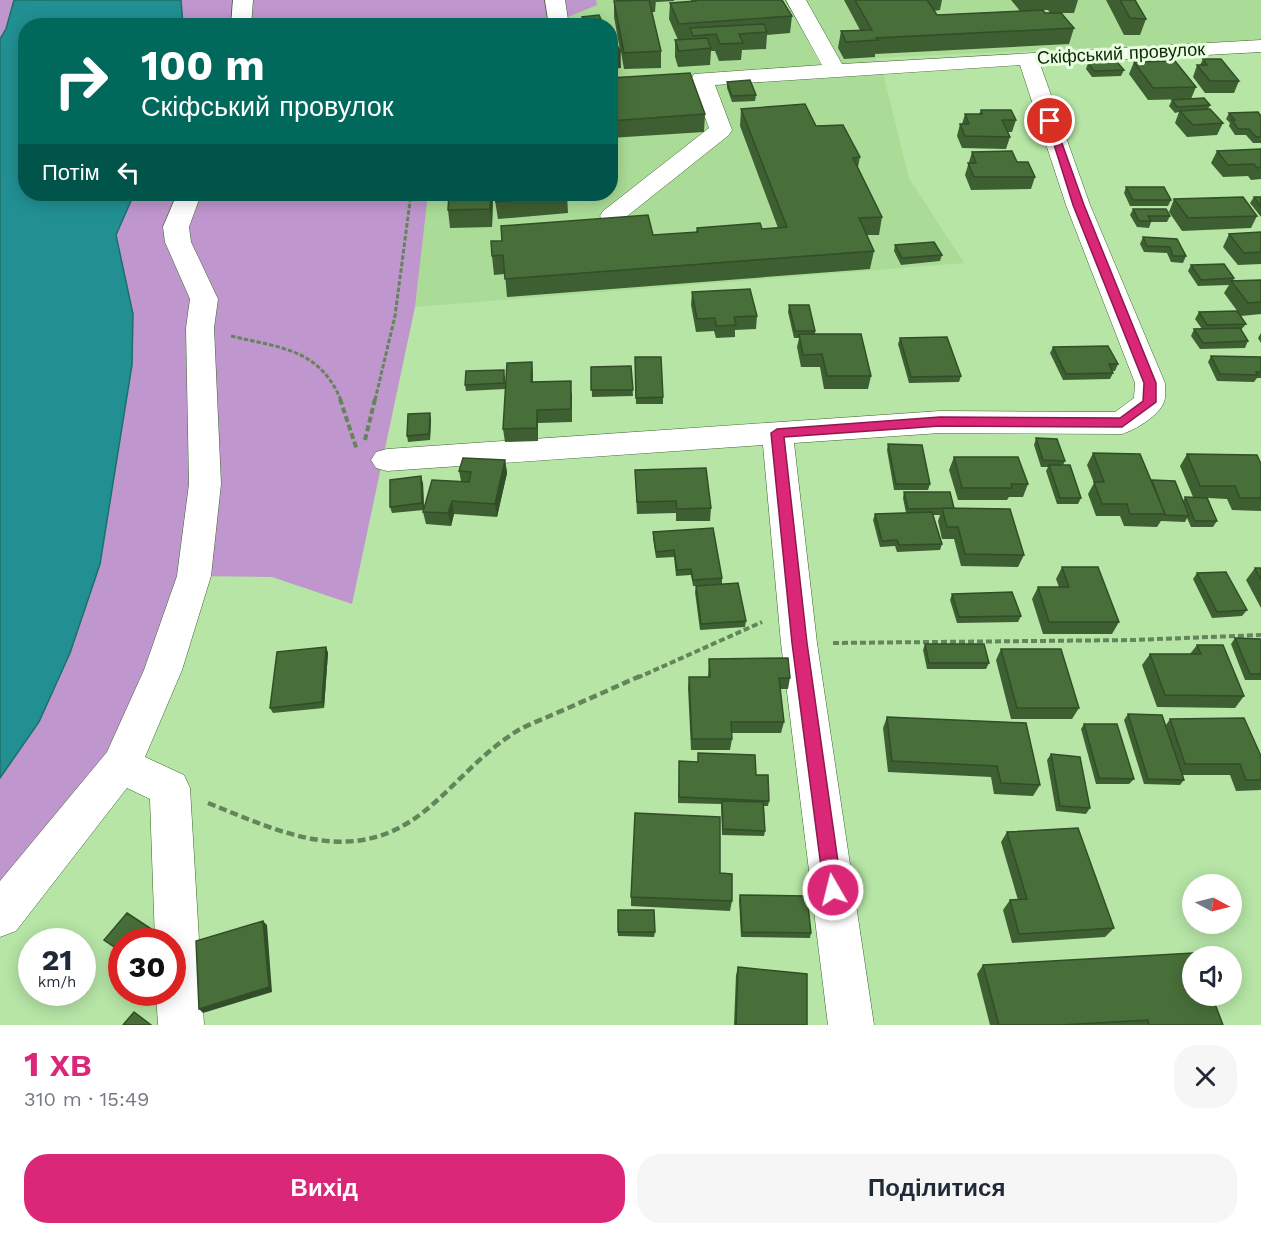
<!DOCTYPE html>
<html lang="uk">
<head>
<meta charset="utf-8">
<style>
  body { margin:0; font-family:"Work Sans",sans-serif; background:#f6f6f7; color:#1f2937; height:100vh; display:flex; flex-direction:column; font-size:22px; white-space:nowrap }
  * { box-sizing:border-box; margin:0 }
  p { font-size:20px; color:#747a83 }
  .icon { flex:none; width:33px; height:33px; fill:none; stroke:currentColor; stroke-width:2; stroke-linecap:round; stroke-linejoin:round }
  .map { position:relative; height:1025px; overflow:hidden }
  .details { display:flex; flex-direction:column; background:#fff; flex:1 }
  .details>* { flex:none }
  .banner { position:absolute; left:18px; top:18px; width:600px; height:183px; border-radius:24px; box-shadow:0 3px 15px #0003; background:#00695c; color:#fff; overflow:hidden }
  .needle { width:39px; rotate:97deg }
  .buttons { position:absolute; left:1182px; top:874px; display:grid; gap:12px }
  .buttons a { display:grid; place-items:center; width:60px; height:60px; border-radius:50%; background:#fff; box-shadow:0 3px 15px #0003; font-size:30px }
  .speed { position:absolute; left:18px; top:928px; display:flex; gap:12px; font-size:30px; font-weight:700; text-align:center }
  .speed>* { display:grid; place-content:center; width:78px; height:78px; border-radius:50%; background:#fff; box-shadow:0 3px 15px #0003; line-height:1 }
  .speed small { font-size:15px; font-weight:400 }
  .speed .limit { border:9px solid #d22; background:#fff; color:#111 }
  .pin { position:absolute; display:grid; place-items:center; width:51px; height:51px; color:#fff; margin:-26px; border:3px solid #fff; border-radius:50%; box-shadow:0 2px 6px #0007 }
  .me { position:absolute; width:66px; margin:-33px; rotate:352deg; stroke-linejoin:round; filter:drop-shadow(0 0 4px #0008) }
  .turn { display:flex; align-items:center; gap:21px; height:126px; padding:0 24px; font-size:27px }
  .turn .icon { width:78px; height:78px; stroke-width:2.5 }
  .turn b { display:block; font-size:42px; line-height:51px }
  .then { display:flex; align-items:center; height:57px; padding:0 24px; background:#0003; gap:12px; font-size:22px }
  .round { display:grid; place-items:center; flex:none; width:63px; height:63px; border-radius:24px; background:#f6f6f7 }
  .headline { display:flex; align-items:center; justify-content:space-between; height:102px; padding:0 24px }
  h1 { font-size:36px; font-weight:700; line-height:45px; color:#db2777 }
  .action { display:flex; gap:12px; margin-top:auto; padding:12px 24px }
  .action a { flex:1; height:69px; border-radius:24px; background:#db2777; color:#fff; font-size:24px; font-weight:700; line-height:69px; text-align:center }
  .action a+a { background:#f6f6f7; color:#1f2937 }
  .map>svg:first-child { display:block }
</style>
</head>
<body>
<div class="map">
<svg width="1261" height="1025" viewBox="0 0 1261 1025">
  <rect width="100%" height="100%" fill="#b6e5a6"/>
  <path fill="#aadc97" d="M596 0H1261V40L876 58 884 77 909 178 964 263 415 307 428 194H610V26L546 25 597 5Z"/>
  <path fill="#c096ce" d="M0 0H14L6 29 0 39Z
    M181 0H596L597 5 546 26H183Z
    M134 194H428L415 307 352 604 272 577 194 576 163 670 0 915V778L39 722 70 653 100 564 132 365 133 314 116 235Z"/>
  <path fill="#229093" stroke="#1d6f6a" stroke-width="1.5" d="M14 0H181L183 25 26 26V194H134L116 235 133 314 132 365 100 564 70 653 39 722 0 778V39L6 29Z"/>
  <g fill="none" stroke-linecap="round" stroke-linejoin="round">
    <defs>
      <path id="minor" d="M233 0H253L251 26H231Z
        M545 0H565L569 26H549Z
        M786 0H806L842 64 1261 40V52L1040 64 1090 205 1165 383C1165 389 1166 397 1164 402 1159 416 1135 430 1122 434L940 433 794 443 817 643 874 1025H828L781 643 763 445 387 471 376 468 371 460 376 452 387 449 940 411 1115 412 1134 398 1135 383 1066 205 1020 65 715 85 732 130 729 135 621 221 612 223 603 221 600 216 603 211 709 128 691 79 694 74 822 65Z
        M177 194H201L189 227 191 242 218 299 214 328 221 484 211 576 182 670 145 757 184 775 190 788 204 1025H158L156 993H172V942H155L150 799 127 788 16 931 0 937V881L107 752 144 670 177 576 189 484 186 328 190 299 165 242 163 227Z"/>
    </defs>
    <use href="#minor" stroke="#3b642b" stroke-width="1"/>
    <path stroke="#648459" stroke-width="3" stroke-dasharray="4.5 2" stroke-linecap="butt" d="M231 336C280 348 319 348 341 400
      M375 400 395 316 411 194"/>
    <path stroke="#648459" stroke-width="4" stroke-dasharray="6 3" stroke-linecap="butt" d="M340 399 357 450
      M365 440 375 399
      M833 643 1134 640 1261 635
      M637 678 762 622"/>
    <path stroke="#648459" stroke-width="4.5" stroke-dasharray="8 4" stroke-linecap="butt" d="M208 803C283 833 354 869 426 810 455 786 479 756 511 735 523 726 539 721 552 715 582 702 611 689 640 676"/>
    <use href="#minor" fill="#fff" fill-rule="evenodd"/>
  </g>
  <path fill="#3e5f31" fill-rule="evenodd" d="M619 0H674V1L656 2V0L655 12H652L661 51V68L624 69 621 52V68L620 50 614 17V1Z
    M691 0H782L792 16 790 33 767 35 766 49 742 50 741 60 719 61 715 51H711L710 65 678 67 675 57V40H678L669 19 670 3 691 2Z
    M844 0H942L940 10 934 11 937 15 1020 11 1011 0H1078L1074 13H1062L1074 28 1069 44 875 54V57L844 59 838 48 841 31 860 30ZM1043 10H1048L1050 13H1045Z
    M1106 0H1135L1146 19 1140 35H1124Z
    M582 17 604 26H582Z
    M1203 59 1239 81 1234 93H1205L1193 77 1197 65H1200Z
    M1134 62 1196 87 1191 99 1148 100 1129 74Z
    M1088 63 1124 70 1121 76 1092 77 1086 69Z
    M610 78 705 114 704 132 610 138Z
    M727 82 756 95 755 101 732 102 727 88Z
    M1172 100 1210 105 1208 109 1223 123 1217 135 1187 137 1175 123 1179 112 1175 113 1169 106Z
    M741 109 816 126 860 157 858 167 882 217 879 235H867L874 251 870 269 507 297 505 274 494 275 492 256 653 235 696 232 697 228 762 229 778 228 740 126Z
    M981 110 1016 120 1012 132H1008L1010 137 1006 149 962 148 957 136 960 124H962L965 114H979Z
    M1229 113 1261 116V143H1253L1246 135H1235L1229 126 1230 123 1226 119Z
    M1261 149V179L1251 180 1248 176 1223 177 1211 163 1217 151Z
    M972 152 1017 162 1035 177 1031 189 971 190 965 175Z
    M1126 187 1171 200 1168 206H1130L1124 193Z
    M493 194 492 227 450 228 448 210Z
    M494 194H567L568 213 498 219Z
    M1254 197H1261V217L1250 203Z
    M1174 199 1257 216 1251 228 1182 231 1169 212Z
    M1133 209 1170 216 1167 222H1151L1149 228 1137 227 1130 215Z
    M1261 232V264L1238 265 1223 247 1229 234Z
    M1143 237 1177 239 1186 256 1183 263 1171 262 1167 253 1144 252 1140 244Z
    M895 245 942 255 940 261 901 265 894 251Z
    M1191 265 1234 278 1233 281 1261 280V314L1241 316 1224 293 1229 285 1198 286 1188 271Z
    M692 292 757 316 756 329 735 330V337L716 338 714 331 696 332 691 305Z
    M789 305 815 331V334L871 376 868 389H824L820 367H801L797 347 799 338H794L788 312Z
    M1199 312 1246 324 1241 330 1248 341 1245 348 1200 349 1191 336 1194 329H1202L1195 319Z
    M1261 333V343L1258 338Z
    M900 338 961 376 959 382 909 383 898 344Z
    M1053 347 1118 364 1115 371H1112L1113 373 1110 379 1063 380 1050 353Z
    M1211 356 1261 357V378H1257L1254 382 1217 381 1208 362Z
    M635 357 663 397V404H636Z
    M532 362 533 382 572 393V422L538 423V441L505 442 503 429Z
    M631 366 633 396 592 397 591 367Z
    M505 376V389L466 391 465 385Z
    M431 419 430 440 408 442 407 436Z
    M1036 438 1065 461 1063 465 1081 498 1078 504H1057L1046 471 1048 467H1041L1034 445Z
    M888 444 930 484 928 490H894L887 450Z
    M1093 453 1151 481 1152 480 1183 501 1185 497H1193L1180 466 1187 454 1261 464V511L1232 510 1227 499 1208 498 1217 521 1213 527H1191L1187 518 1185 522 1161 521 1157 527 1124 526 1120 516H1096L1088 494 1094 483 1087 465Z
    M954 457 1028 484 1023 497H1009L1007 500H958L949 470Z
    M505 460 507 473 497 517 454 514 451 526 426 524 423 512 461 481 459 471Z
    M635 470 711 508 710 521H676V513L637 514Z
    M423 483 424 510 392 513 390 507Z
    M904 492 954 508 1024 555 1018 567 961 566 954 539H942L938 521 940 515H933L942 544 940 550 897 552 895 546 880 547 873 520 875 514 906 513 903 498Z
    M653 532 722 578V584L693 586 691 575 676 576 674 557 656 558 653 538Z
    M1062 567 1119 622 1112 634H1043L1032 599 1038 587H1059L1056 579Z
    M1255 568H1261V608L1246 580Z
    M1197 573 1247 610 1242 616 1212 618 1193 579Z
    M696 586 746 621 745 627 700 630 695 592Z
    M952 594 1021 616 1018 622 957 623 950 600Z
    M1235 638 1261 639V680H1245L1231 644Z
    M925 644 989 663 986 669H927L923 650Z
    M1197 645 1244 696 1235 708 1157 707 1142 665 1150 654H1190Z
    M326 647 328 653 324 708 273 713 270 708Z
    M1001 649 1079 708 1072 719H1011L996 660Z
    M709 659 790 678 788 689H780L784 722 781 733H732V739L730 750H691L688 688 689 677H708Z
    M1128 714 1166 725 1170 719 1261 756V790L1236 791 1230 775H1183L1184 780 1180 785 1144 784 1124 720Z
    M887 717 1040 785 1033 796 994 794 991 777 888 772 883 728Z
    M1084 724 1134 779 1129 784H1096L1081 729Z
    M1051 754 1090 808 1086 814 1056 811 1047 760Z
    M679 766 756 775 769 801 768 806H764L765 831 764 836 722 835 721 804 678 803Z
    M1007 832 1114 928 1105 937 1012 943 1003 910 1010 900H1018L1001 842Z
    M720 873 732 901 730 911 631 906V897Z
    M740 895 811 933 810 938 741 937 739 900Z
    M618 910 655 932 654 937 618 936Z
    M1192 957 1223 1025H990L977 974 983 965Z
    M738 967 807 1025H734L736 975Z"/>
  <path fill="#324e28" d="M620 51 621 68 610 69V52Z
    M491 194H493L492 227 490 209Z
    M532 362 533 375 532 394 531 382Z
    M537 410 538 423V441L537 428Z
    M430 413 431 419 430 440 429 434Z
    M505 460 507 473 497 517 495 504Z
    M421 476 423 483 424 510 422 503Z
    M452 501 454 514 451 526 448 513Z
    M326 647 328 653 324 708 322 702Z
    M263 921 267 925 272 992 203 1013 199 1009Z
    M165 938 169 942H162Z"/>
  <path fill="#486f39" stroke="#324e28" stroke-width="1.5" d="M649 0 661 51 624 53 614 1Z
    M696 0H782L792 16 679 24 670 3 696 1Z
    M855 0H927L937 15 1043 10 1045 13H1061L1074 28 876 38 878 40 846 42 841 31 872 30Z
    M1120 0H1135L1146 19 1130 18Z
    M599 15 604 26H586L582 17Z
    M764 24 767 32 739 34 743 43 720 44 716 34 693 36 690 28Z
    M614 38 620 51 610 52V39Z
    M707 38 711 48 679 51 675 40Z
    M1203 59H1221L1239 81H1210L1197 65H1207Z
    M1175 61 1196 87 1153 88 1134 62Z
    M1117 62 1124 70 1094 71 1088 63Z
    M690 73 705 114 610 121V78Z
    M750 80 756 95 732 96 727 82Z
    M1204 98 1210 105 1177 107 1172 100Z
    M805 104 816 126 843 125 860 157 853 158 882 217 859 218 874 251 505 279 503 255 492 256 491 241H502L501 226 648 215 653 235 698 232 697 228 760 223 762 229 787 227 741 109Z
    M1210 109 1223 123 1193 125 1180 111Z
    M981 110H1011L1016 120H1002L1010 137 965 136 960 124H969L965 114H982Z
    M1258 112 1261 116V137H1256L1249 129H1238L1232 120H1235L1229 113Z
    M1261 149V167L1257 168 1254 164 1228 165 1217 151Z
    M1012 151 1017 162H1028L1035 177H974L968 163H976L972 152Z
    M1126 187H1164L1171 200H1133Z
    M449 194H491L490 209 448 210Z
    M495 194H567V195L496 202Z
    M1243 197 1257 216 1188 218 1174 199Z
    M1254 197H1261V207Z
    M1133 209H1166L1170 216H1148L1151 221H1139Z
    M1261 232V252L1244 253 1229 234Z
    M1143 237 1177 239 1186 256H1173L1170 247 1147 246Z
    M934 242 942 255 902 258 895 245Z
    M1224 264 1234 278 1201 280 1191 265Z
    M1261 280V302L1248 303 1231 281Z
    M750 289 757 316 734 317 736 325 716 326 715 318 697 319 692 292Z
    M789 305H809L815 331H795Z
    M1237 311 1246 324 1207 325 1199 312Z
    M1240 328 1248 341 1203 343 1194 329Z
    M799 334H861L871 376H827L822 354 803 355Z
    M947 337 961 376 911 377 900 338Z
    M1108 346 1118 364H1109L1113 373 1066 374 1053 347Z
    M1211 356 1261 357V372H1256L1258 375 1220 374Z
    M635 357H661L663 397 636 398Z
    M532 362 531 382 571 381V409L537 410V428L503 429 507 363Z
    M631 366 633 390H591V367Z
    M504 370V383L465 385 466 371Z
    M430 413 429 434 407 436 408 414Z
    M1036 438 1057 439 1065 461 1043 460Z
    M888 444 922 445 930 484H896Z
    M1093 453 1140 454 1165 514H1130L1127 504H1102L1094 482H1104Z
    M1187 454 1257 455 1261 464V498H1240L1235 486H1200Z
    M954 457H1018L1028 484H1011L1012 488H962Z
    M463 458 505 460 495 504 452 501 448 513 423 512 432 480 469 482 471 472 459 471Z
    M1049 465H1070L1081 498H1060Z
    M706 468 711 508 677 509 676 501 637 502 635 470Z
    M421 476 422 503 390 507V480Z
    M1152 480 1175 481 1189 516 1165 515Z
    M904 492H950L954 508 908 509Z
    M1185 497 1207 498 1217 521H1195Z
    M942 508 1010 509 1024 555 965 554 958 527H947Z
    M932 512 942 544 899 545 897 540 882 541 875 514Z
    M713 528 722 578 693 580 691 569 677 570 674 550 656 552 653 532Z
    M1062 567H1098L1119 622H1049L1038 587H1069Z
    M1255 568H1261V580Z
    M1226 572 1247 610 1217 612 1197 573Z
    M738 583 746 621 701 624 696 586Z
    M1012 592 1021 616 959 617 952 594Z
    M1235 638 1261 639V674H1250Z
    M925 644H984L989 663H929Z
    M1197 645H1223L1244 696 1165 695 1150 654H1201Z
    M326 647 322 702 270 708 277 652Z
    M1001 649H1061L1079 708H1017Z
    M788 658 790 678H779L784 722H731L732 739H692L689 677H710L709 659Z
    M1128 714 1162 715 1184 780 1148 779Z
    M887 717 1026 723 1040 785 1001 783 997 766 892 761Z
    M1244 718 1261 756V780H1246L1240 764H1185L1170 719Z
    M1084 724H1117L1134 779 1099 778Z
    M698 753 755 755 756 775H768L769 801 679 797V761L698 762Z
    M1051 754 1080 757 1090 808 1060 806Z
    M722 801 763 802 765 831 723 829Z
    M635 813 720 817V873L732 874V901L631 897Z
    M1078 828 1114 928 1019 934 1010 900 1027 899 1007 832Z
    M740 895 807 896 811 933 742 932Z
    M618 910H654L655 932H618Z
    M127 913 165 938 162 942H122V952L104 940Z
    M263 921 269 987 199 1009 196 941Z
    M1211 952 1213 957H1192V996H1212L1223 1025H1149L1148 1020 1061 1025H999L983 965Z
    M122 960V972L115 968Z
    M738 967 807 974V1025H736Z
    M134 1012 151 1025H123Z"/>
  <path fill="#db2777" stroke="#8e194d" stroke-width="1.5" d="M1046 119 1054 121 1084 205 1156 383V402L1122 427 940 426 784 437 807 643 842 890 839 897 833 899 827 897 824 890 792 643 771 433 777 429 940 417 1120 418 1143 401 1144 383 1073 205Z"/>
  <g text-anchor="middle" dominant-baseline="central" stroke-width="6" stroke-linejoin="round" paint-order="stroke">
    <g font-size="18" fill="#11230b" stroke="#e7ffdf">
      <text transform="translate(1121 53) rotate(-3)">Скіфський провулок</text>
    </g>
  </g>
</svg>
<div class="buttons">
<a><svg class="needle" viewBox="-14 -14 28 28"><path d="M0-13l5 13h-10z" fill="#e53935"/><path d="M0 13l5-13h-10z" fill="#747a83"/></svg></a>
<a><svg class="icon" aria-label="sound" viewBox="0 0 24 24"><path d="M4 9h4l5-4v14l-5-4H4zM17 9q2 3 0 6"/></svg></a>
</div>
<div class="speed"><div>21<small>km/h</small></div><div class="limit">30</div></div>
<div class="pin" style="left:1050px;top:121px;background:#d93025"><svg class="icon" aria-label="arrive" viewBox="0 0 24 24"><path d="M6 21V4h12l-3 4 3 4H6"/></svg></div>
<svg class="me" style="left:833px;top:890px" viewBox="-20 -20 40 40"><circle r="17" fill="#db2777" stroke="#fff" stroke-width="3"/><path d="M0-11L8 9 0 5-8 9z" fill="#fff"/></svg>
<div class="banner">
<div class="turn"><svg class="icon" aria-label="right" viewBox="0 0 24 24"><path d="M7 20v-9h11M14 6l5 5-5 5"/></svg><div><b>100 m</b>Скіфський провулок</div></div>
<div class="then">Потім<svg class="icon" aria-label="left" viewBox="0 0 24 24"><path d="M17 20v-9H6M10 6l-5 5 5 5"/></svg></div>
</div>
</div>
<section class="details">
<div class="headline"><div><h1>1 хв</h1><p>310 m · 15:49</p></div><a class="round"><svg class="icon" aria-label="close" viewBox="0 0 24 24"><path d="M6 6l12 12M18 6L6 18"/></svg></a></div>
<div class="action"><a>Вихід</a><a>Поділитися</a></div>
</section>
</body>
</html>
